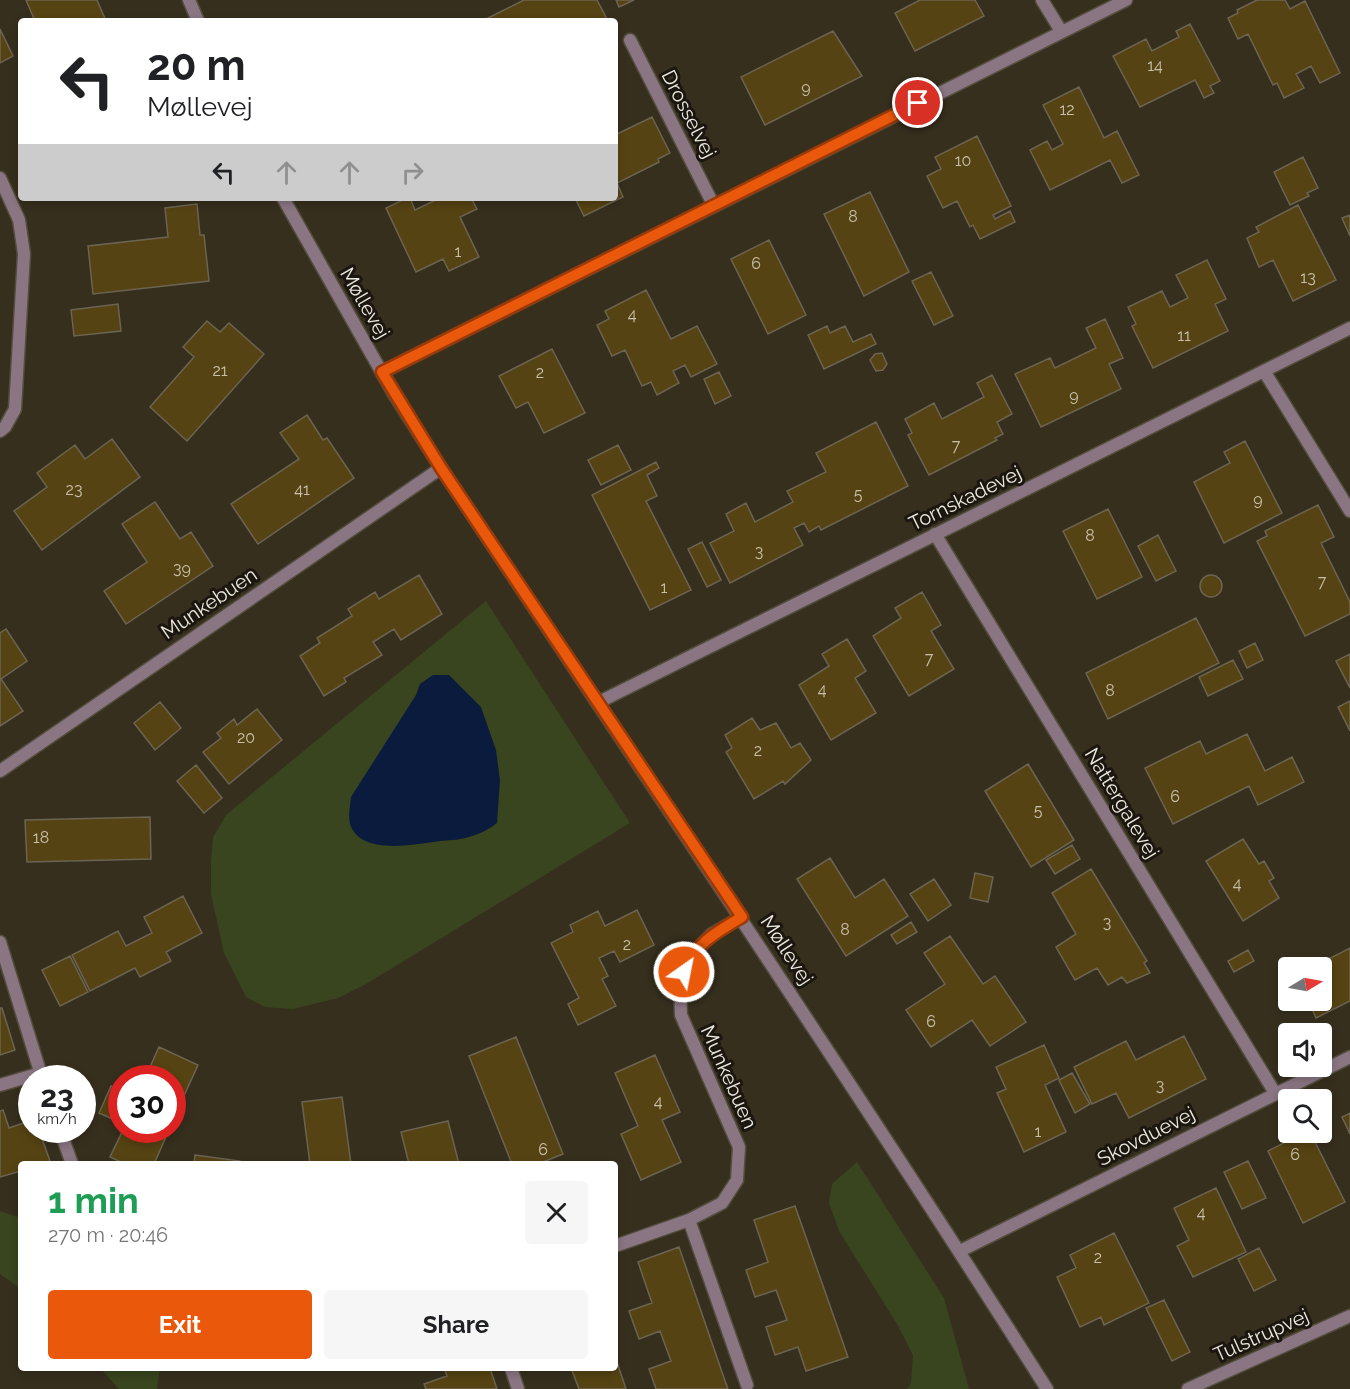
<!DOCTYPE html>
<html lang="en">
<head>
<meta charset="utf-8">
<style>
  body { margin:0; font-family:Raleway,sans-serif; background:#f6f6f6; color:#202124; height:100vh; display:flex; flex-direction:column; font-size:22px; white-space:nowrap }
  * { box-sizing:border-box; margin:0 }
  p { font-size:20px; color:#757577 }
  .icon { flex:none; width:33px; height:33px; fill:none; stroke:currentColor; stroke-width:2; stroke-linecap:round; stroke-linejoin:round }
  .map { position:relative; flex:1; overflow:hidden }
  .sheet { position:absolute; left:18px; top:1161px; width:600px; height:210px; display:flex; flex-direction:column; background:#fff; border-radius:6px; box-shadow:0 3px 9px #0003 }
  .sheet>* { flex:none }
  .banner { position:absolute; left:18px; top:18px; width:600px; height:183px; border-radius:6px; box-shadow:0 3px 9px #0003; background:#fff; color:#202124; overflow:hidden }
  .needle { width:39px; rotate:80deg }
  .buttons { position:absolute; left:1278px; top:957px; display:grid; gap:12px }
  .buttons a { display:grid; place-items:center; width:54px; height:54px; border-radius:6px; background:#fff; box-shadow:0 3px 9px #0003; font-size:30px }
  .speed { position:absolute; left:18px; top:1065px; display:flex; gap:12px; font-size:30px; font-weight:700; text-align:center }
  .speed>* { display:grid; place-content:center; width:78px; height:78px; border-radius:50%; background:#fff; box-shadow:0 3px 9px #0003; line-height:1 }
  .speed small { font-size:15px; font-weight:400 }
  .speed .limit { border:9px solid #d22; background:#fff; color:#111 }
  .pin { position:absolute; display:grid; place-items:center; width:51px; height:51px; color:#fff; margin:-26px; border:3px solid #fff; border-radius:50%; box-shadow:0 2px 6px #0007 }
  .me { position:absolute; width:66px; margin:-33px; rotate:33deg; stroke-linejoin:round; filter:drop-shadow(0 0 4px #0008) }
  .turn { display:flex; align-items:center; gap:21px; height:126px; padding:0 30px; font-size:27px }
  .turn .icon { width:78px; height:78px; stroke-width:2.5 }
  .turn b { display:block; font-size:42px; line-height:51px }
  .lanes { display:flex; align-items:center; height:57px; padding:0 30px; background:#0003; justify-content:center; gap:30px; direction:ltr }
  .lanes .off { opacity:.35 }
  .round { display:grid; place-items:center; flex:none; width:63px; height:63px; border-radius:6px; background:#f6f6f6 }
  .summary { display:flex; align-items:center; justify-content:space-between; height:102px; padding:0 30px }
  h1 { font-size:36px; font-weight:700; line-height:45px; color:#1e9e55 }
  .primary-button { display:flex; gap:12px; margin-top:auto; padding:12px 30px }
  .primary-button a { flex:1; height:69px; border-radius:6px; background:#ea580c; color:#fff; font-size:24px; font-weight:700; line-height:69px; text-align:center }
  .primary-button a+a { background:#f6f6f6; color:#202124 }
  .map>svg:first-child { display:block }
</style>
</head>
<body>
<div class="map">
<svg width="1350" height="1389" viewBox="0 0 1350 1389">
  <rect width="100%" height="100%" fill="#362f1e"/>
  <path fill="#39451e" d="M486 601 630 823 366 984 338 998 293 1009 265 1007 246 997 224 953 211 894V860L213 837 227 814Z
    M857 1162 944 1298 969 1389H907L911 1383 913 1355 897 1324 839 1231 829 1203 832 1184Z
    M0 1211 21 1218V1289L0 1274Z
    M100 1368H160L157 1389H119Z"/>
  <path fill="#0b1b3d" d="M433 675H449L481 707 496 750 500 780 497 823C489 829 482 833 472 836 462 840 451 840 440 841 416 844 367 855 352 829 347 820 350 807 351 797L416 695 420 684Z"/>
  <path fill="#564313" stroke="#6c6452" stroke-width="1.5" d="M26 0H97L106 21H35Z
    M524 0H597L608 21H482Z
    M616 0H634L619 7Z
    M920 0H975L984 16 915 51 895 13Z
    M1257 0H1285L1290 9 1305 1 1340 73 1320 83 1311 66 1296 74 1304 88 1284 98 1277 83 1273 85 1248 34 1238 39 1228 18 1238 13 1237 10Z
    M1190 24 1220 81 1210 86 1214 93 1204 98 1195 80 1140 107 1113 56 1146 39 1152 51 1179 37 1176 31Z
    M0 29 13 56 0 63Z
    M833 31 862 76 765 125 741 77Z
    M1079 87 1104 138 1117 131 1139 175 1122 183 1110 160 1050 190 1030 150 1047 141 1052 150 1063 144 1043 105Z
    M652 117 670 153 658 159 659 162 617 183 623 197 584 216 575 198H615V135Z
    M977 136 1011 206 993 215 995 219 1010 211 1015 222 980 239 973 225 970 227 957 201 943 208 927 176 941 169 935 157Z
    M1303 157 1318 188 1307 193 1309 196 1290 205 1274 172Z
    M870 192 909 272 864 296 824 214Z
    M407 198H410L415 210 440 198H471L477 209 460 217 479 257 449 271 443 259 416 272 386 208Z
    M197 204 200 235H204L209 281 93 294 88 246 168 237 165 208Z
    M1298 205 1336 280 1293 301 1273 260 1259 267 1247 238 1259 232 1256 227Z
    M1350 215V236L1342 218Z
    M769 240 806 315 768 334 731 259Z
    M1207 260 1226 299 1215 304 1228 331 1153 368 1132 326 1136 324 1128 307 1162 291 1170 307 1188 298 1176 275Z
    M931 272 953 316 934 325 912 281Z
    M646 290 671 339 697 326 717 364 691 377 685 365 673 371 679 383 657 395 651 382 642 386 625 350 612 356 597 325 609 319 605 311Z
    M118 304 121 331 74 336 71 310Z
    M1105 319 1123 358 1109 364 1121 389 1041 427 1015 374 1050 358 1055 368 1096 348 1086 328Z
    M207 321 220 332 229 323 264 354 187 441 150 407 194 357 183 347Z
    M827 326 830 333 845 326 853 342 871 334 876 344 824 369 808 335Z
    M552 349 585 413 544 433 528 402 516 408 499 376Z
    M882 353 887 364 883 370 876 371 870 360 875 354Z
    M719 372 731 396 715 404 704 379Z
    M992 375 1012 414 997 422 1003 434 995 438 997 440 929 475 908 435 912 433 905 419 934 403 942 419 984 397 977 383Z
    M307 415 323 440 327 438 354 478 258 544 231 504 299 459 280 433Z
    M876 422 908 486 821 530 819 526 809 532 804 523 794 528 803 545 730 583 710 543 734 531 726 514 746 503 755 522 793 502 787 491 826 472 816 453Z
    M112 439 140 477 42 550 14 511 47 487 37 473 75 445 85 459Z
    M1245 441 1282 513 1224 543 1194 482 1230 463 1224 452Z
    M618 445 631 470 601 485 588 460Z
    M656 462 659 468 647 475 657 496 646 501 691 590 650 610 592 495Z
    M155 502 180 539 191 532 213 566 126 624 104 591 147 562 122 524Z
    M1318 505 1334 537 1321 543 1350 602V614L1305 636 1257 541 1267 536 1265 531Z
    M1108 509 1142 577 1097 599 1063 531Z
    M1158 535 1176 571 1156 581 1138 546Z
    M702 542 721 580 707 587 688 549Z
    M419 575 442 614 401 640 394 629 373 642 382 655 344 678 346 682 324 696 300 656 320 643 317 638 352 616 348 609 375 592 379 599Z
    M1200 586a11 11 0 1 1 22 0a11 11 0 1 1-22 0Z
    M922 592 941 625 931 631 954 669 909 696 873 636 901 618 895 608Z
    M1196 618 1219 663 1108 719 1086 673Z
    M6 629 27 661 1 679 23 711 0 726V633Z
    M847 639 866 671 855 678 876 713 831 740 799 685 829 666 822 654Z
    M1255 643 1263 660 1247 668 1239 651Z
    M1350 654V688L1336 661Z
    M1233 660 1243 679 1208 696 1199 677Z
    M1350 701V731L1338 707Z
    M160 702 181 728 155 750 134 723Z
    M257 709 282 740 229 784 203 752 221 738 217 733 234 719 237 725Z
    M752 718 760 730 776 723 791 748 800 743 811 760 785 784 783 781 754 799 726 752 732 748 725 735Z
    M1247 734 1265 771 1292 757 1304 782 1258 805 1249 786 1173 824 1145 768 1200 741 1206 754Z
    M1028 764 1074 840 1031 867 985 791Z
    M196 765 222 798 204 813 177 781Z
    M150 817 151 859 27 862 25 820Z
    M1243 839 1259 864 1264 861 1274 878 1269 881 1279 898 1243 921 1206 861Z
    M1072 845 1080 859 1055 874 1046 860Z
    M830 858 855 898 884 879 908 916 846 956 797 879Z
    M1091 869 1147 961 1144 963 1150 973 1127 983 1122 977 1108 985 1097 968 1075 980 1056 947 1076 934 1052 893Z
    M975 873 993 877 988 902 970 898Z
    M934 879 951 905 928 921 910 894Z
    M183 896 202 933 166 952 171 961 140 977 135 968 90 991 72 955 118 931 126 946 152 933 144 917Z
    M637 910 654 945 620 962 614 951 599 958 608 976 602 979 616 1006 578 1025 568 1004 579 998 551 943 573 932 570 925 598 911 605 926Z
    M911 922 917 932 897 944 891 935Z
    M950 936 983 984 995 976 1026 1022 990 1046 972 1020 931 1047 906 1010 945 984 924 953Z
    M1350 948V1001L1316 1018 1308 1000H1322V968H1311Z
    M1248 950 1254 961 1234 972 1228 961Z
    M70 956 88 992 60 1006 42 970Z
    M0 1008H2L15 1050 0 1055Z
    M1184 1036 1206 1079 1129 1118 1116 1093 1092 1104 1074 1067 1126 1041 1136 1060Z
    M516 1037 563 1154 538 1164H512L469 1056Z
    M1044 1045 1059 1078 1045 1085 1066 1132 1024 1152 997 1093 1006 1089 996 1067Z
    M159 1047 198 1065 172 1122V1078H145Z
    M655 1055 680 1112 662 1120 681 1162 641 1180 621 1134 638 1126 615 1073Z
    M1072 1073 1090 1104 1075 1113 1059 1080Z
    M111 1086 122 1090V1123L99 1113Z
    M342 1097 351 1164H310L302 1102Z
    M3 1110 9 1128 32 1120V1130H39L50 1161 41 1164H21V1171L0 1177V1111Z
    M1350 1113V1134L1342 1117Z
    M448 1121 459 1164H409L401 1132Z
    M123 1130H169L154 1164H125L110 1157Z
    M1305 1132H1310L1345 1202 1303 1223 1268 1151Z
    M195 1155 240 1161 239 1164H194Z
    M1248 1161 1266 1198 1242 1209 1224 1172Z
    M1216 1188 1246 1252 1193 1277 1177 1246 1189 1240 1174 1208Z
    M795 1206 848 1357 806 1371 798 1347 775 1355 766 1327 787 1320 776 1290 755 1297 746 1270 768 1262 754 1220Z
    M1114 1233 1149 1303 1104 1325 1101 1317 1080 1327 1057 1277 1076 1268 1070 1255Z
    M679 1247 723 1375 728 1389H656L649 1369 671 1361 660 1331 639 1339 629 1311 652 1303 638 1262Z
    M1259 1248 1276 1280 1254 1291 1238 1259Z
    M1164 1300 1190 1352 1172 1361 1146 1308Z
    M615 1356 626 1389H579L571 1368H615Z
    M444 1368H490L497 1389H426L424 1384 447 1376Z"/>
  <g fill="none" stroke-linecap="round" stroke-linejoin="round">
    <defs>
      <path id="minor" d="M189 0 198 21
        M1042 0 1061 31
        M630 40 714 206
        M0 178 19 220 24 254 15 409 5 427 0 431
        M283 198 394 394 441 468C644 774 850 1079 1047 1389
        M1264 371 1350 511
        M382 372 1126 0
        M935 534 1275 1093
        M597 703 1350 328
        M0 771 441 468
        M0 942 42 1078
        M0 1085 41 1073
        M60 1130 72 1164
        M689 1220 747 1385
        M615 1246 689 1220 722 1203 737 1180 739 1147 681 1015 680 985 689 958 712 934 742 917
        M960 1251 1350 1057
        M511 1368 518 1389"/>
      <path id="tertiary" d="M1188 1389 1350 1316"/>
    </defs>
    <use href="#minor" stroke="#534d3d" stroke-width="15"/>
    <use href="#tertiary" stroke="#534d3d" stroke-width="15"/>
    <use href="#minor" stroke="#8a7683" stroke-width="12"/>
    <use href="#tertiary" stroke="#8a7683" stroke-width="12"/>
  </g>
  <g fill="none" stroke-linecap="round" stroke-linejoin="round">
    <defs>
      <path id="route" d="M684 972C693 945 718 931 742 917L441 468 382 372 918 103"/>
    </defs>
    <use href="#route" stroke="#983908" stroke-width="15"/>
    <use href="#route" stroke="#ea580c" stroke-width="10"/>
  </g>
  <g text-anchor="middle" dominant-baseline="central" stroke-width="6" stroke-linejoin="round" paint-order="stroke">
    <g font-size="16" fill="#c8c0ab">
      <text x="1155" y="65">14</text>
      <text x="806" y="87">9</text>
      <text x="1067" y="109">12</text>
      <text x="963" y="160">10</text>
      <text x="853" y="216">8</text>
      <text x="458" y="251">1</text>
      <text x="756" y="263">6</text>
      <text x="1308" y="277">13</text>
      <text x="632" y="314">4</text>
      <text x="1184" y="335">11</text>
      <text x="220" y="370">21</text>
      <text x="540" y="372">2</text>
      <text x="1074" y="395">9</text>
      <text x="956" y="445">7</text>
      <text x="74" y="489">23</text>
      <text x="302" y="489">41</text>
      <text x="858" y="494">5</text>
      <text x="1258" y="499">9</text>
      <text x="1090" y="535">8</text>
      <text x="759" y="551">3</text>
      <text x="182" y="568">39</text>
      <text x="1322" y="581">7</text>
      <text x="664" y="587">1</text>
      <text x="929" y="658">7</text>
      <text x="822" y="689">4</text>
      <text x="1110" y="690">8</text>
      <text x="246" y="737">20</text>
      <text x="758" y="750">2</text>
      <text x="1175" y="796">6</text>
      <text x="1038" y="810">5</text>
      <text x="41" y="837">18</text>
      <text x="1237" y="883">4</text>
      <text x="1107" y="922">3</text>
      <text x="845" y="929">8</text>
      <text x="627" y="944">2</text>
      <text x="931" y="1021">6</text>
      <text x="1160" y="1085">3</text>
      <text x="658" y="1101">4</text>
      <text x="1038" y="1131">1</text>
      <text x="543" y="1149">6</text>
      <text x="1295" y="1154">6</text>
      <text x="1201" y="1212">4</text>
      <text x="1098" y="1257">2</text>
    </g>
    <g font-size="20" fill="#eee9de" stroke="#1b1710">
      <text transform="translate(689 114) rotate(63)">Drosselvej</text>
      <text transform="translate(365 303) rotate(60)">Møllevej</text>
      <text transform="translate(965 498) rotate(-26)">Tornskadevej</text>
      <text transform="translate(209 603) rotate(-34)">Munkebuen</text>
      <text transform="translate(1122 803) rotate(59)">Nattergalevej</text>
      <text transform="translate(787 950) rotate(57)">Møllevej</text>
      <text transform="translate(729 1077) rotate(66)">Munkebuen</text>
      <text transform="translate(1146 1136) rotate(-27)">Skovduevej</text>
      <text transform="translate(1261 1335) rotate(-24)">Tulstrupvej</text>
    </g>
  </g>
</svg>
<div class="buttons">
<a><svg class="needle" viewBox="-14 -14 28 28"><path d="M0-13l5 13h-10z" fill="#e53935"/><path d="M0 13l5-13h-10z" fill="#757577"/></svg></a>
<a><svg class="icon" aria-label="sound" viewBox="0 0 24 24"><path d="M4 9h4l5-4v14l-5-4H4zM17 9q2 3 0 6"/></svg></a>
<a><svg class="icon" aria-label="search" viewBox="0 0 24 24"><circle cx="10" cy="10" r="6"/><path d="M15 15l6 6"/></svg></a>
</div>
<div class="speed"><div>23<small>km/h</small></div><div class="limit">30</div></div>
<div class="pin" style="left:918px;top:103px;background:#d93025"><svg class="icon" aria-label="arrive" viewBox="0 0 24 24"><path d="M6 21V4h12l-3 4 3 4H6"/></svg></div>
<svg class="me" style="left:684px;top:972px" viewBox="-20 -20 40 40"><circle r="17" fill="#ea580c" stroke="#fff" stroke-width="3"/><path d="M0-11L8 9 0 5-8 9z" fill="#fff"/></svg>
<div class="banner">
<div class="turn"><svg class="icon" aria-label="left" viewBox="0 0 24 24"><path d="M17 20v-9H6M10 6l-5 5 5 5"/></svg><div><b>20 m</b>Møllevej</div></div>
<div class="lanes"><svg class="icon" aria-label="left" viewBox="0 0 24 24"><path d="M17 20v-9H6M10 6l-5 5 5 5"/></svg><svg class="icon off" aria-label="ahead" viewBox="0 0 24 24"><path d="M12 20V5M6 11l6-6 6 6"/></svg><svg class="icon off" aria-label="ahead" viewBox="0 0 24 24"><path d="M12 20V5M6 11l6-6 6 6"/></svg><svg class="icon off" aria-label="right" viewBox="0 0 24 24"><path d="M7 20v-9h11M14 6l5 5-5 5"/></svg></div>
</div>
<section class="sheet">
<div class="summary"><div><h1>1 min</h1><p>270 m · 20:46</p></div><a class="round"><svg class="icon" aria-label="close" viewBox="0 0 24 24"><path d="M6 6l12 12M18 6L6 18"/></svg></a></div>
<div class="primary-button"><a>Exit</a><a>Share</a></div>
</section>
</div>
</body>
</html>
